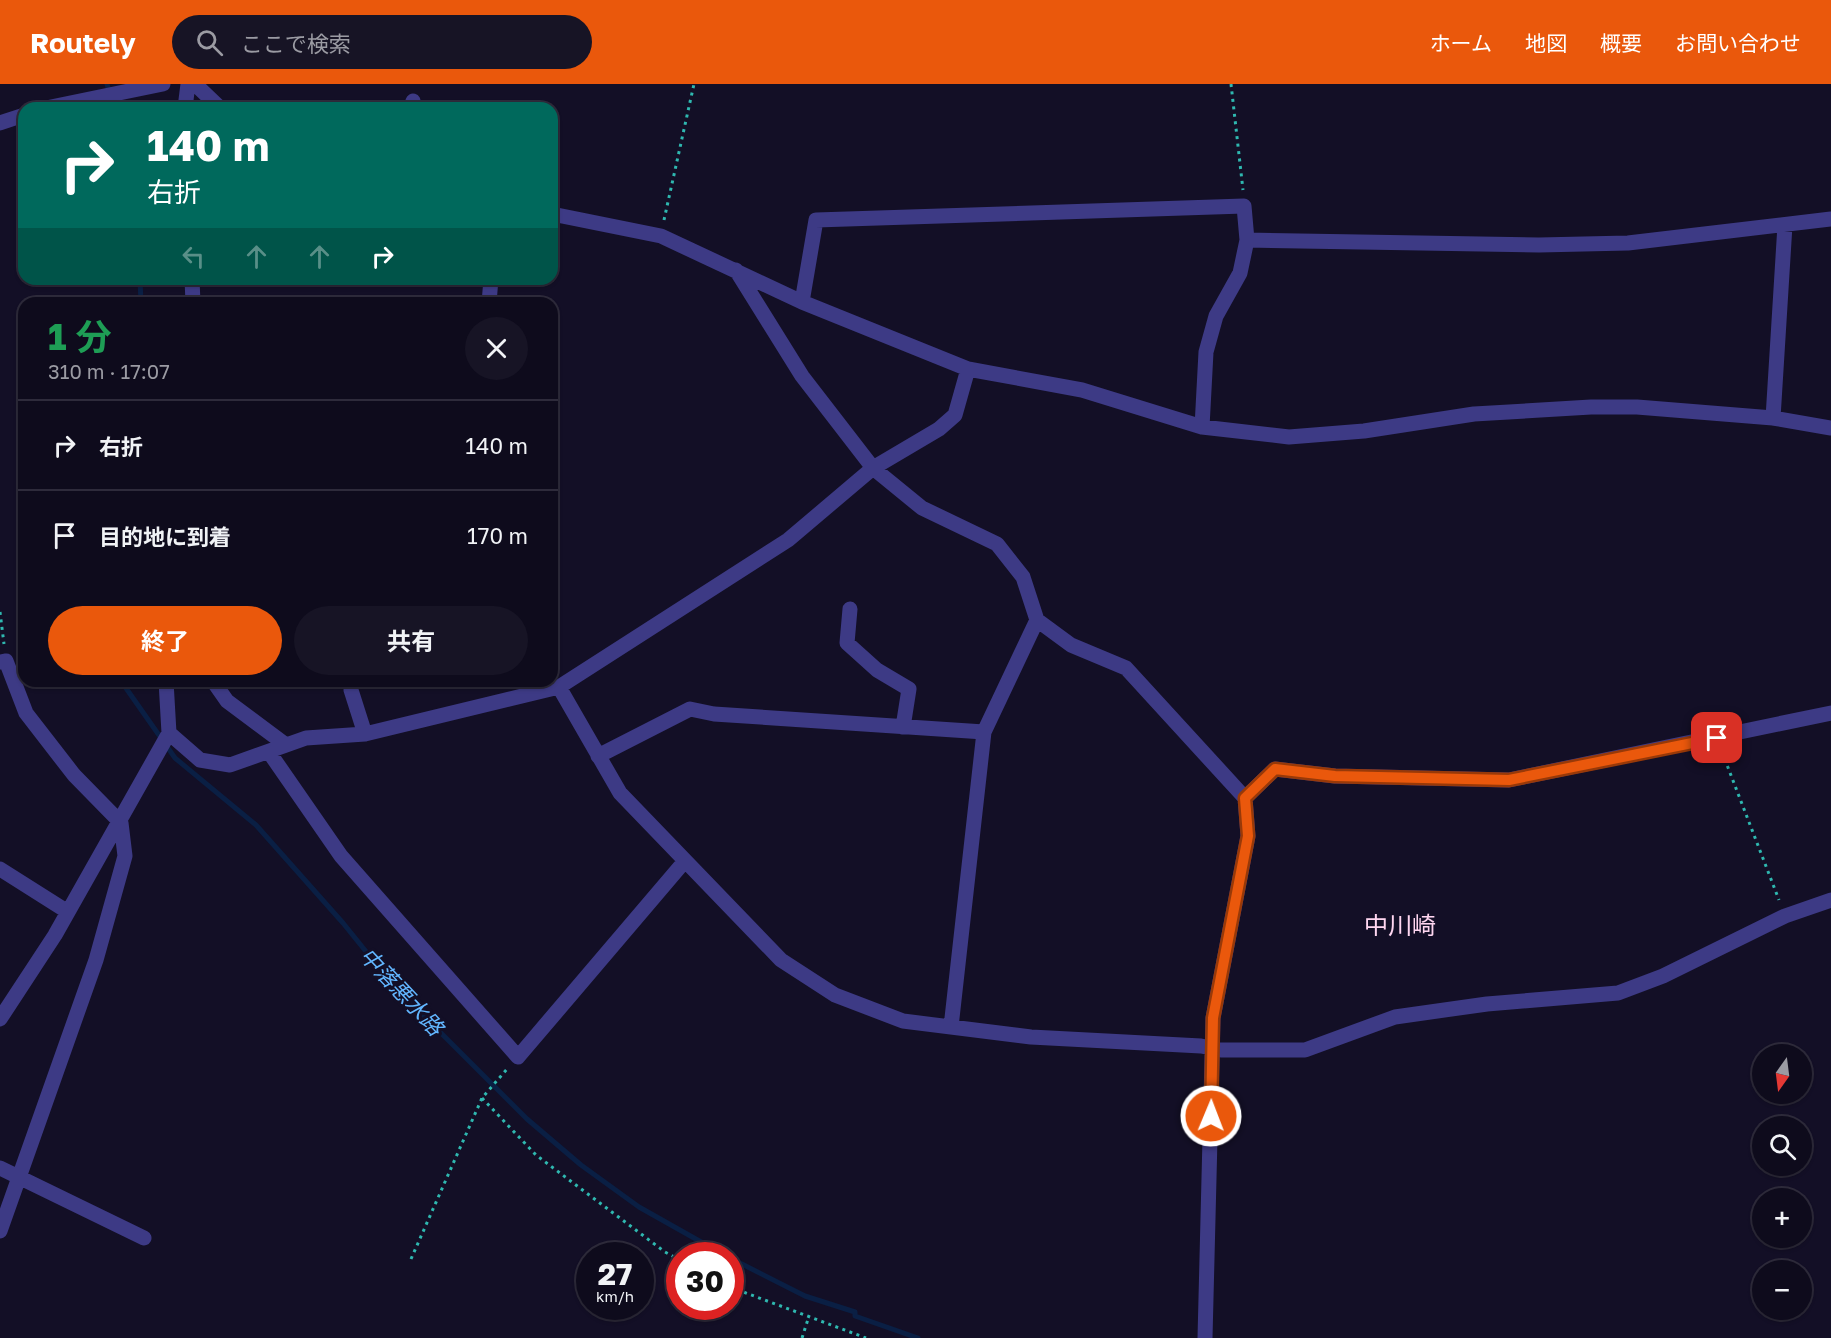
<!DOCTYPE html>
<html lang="ja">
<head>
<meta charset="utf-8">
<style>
  body { margin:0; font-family:"Golos Text","Noto Sans JP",sans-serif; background:#171425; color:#f1f3f6; height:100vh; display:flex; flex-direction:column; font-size:22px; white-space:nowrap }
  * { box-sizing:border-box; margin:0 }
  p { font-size:20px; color:#9b9ba3 }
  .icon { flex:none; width:33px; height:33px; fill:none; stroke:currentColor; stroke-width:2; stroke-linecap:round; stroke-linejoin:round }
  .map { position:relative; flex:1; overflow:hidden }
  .side { position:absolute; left:18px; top:213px; width:540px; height:390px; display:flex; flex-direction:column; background:#0e0b1c; border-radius:18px; box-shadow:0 2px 4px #0004,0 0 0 2px #2e2b3b }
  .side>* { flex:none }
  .hud { position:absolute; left:18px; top:18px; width:540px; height:183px; border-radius:18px; box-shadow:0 2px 4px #0004,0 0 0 2px #2e2b3b; background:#00695c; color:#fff; overflow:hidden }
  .needle { width:39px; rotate:194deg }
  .fabs { position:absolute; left:1752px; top:960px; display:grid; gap:12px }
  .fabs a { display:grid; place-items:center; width:60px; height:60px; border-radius:50%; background:#0e0b1c; box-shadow:0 2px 4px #0004,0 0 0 2px #2e2b3b; font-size:30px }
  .speed { position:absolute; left:576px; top:1158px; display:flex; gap:12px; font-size:30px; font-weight:700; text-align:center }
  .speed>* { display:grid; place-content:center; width:78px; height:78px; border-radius:50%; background:#0e0b1c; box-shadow:0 2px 4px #0004,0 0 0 2px #2e2b3b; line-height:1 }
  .speed small { font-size:15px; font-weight:400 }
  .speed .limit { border:9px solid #d22; background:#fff; color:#111 }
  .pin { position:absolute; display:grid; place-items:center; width:51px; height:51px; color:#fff; margin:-26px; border-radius:12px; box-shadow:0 3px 9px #0006 }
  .me { position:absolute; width:66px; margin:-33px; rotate:1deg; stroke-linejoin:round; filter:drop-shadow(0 0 4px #0008) }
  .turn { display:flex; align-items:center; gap:21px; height:126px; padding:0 30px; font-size:27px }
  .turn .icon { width:78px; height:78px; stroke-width:2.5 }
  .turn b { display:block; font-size:42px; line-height:51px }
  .lanes { display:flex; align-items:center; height:57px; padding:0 30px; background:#0003; justify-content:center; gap:30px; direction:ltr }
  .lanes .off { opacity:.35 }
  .round { display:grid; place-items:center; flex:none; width:63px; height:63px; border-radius:32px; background:#171425 }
  .summary { display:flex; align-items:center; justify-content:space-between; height:102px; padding:0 30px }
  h1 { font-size:36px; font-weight:700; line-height:45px; color:#1e9e55 }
  .cta { display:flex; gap:12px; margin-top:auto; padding:12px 30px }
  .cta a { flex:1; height:69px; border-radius:36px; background:#ea580c; color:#fff; font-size:24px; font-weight:700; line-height:69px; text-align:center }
  .cta a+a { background:#171425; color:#f1f3f6 }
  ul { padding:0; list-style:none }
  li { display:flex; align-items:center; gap:18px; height:90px; padding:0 30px; border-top:2px solid #2e2b3b }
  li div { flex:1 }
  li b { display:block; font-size:22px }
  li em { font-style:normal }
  header { display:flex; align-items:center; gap:36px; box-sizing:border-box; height:84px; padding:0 30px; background:#ea580c; color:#fff }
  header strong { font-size:28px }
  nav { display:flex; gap:33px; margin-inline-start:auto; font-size:21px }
  .search { width:420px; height:54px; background:#171425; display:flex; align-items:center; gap:15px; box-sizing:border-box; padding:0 21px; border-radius:33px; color:#9b9ba3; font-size:22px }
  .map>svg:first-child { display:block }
</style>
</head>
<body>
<header>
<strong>Routely</strong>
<div class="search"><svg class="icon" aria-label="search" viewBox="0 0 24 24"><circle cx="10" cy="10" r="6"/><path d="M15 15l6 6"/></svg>ここで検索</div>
<nav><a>ホーム</a><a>地図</a><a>概要</a><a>お問い合わせ</a></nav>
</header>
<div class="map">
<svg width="1831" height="1254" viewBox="0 0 1831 1254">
  <rect width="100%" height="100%" fill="#130f26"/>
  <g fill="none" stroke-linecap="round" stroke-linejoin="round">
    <path stroke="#0a1f44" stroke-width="5" d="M107 0 114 24
      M140 195 141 219
      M121 597 175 674 256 741 343 839 393 901 527 1035 581 1081 639 1123 726 1172
      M730 1174 805 1212 855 1228V1232L918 1254"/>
    <path stroke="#2fb8b0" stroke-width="3" stroke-dasharray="3 4.5" stroke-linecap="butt" d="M1231 0 1243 106
      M664 136 694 0
      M0 528 4 560
      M1722 668 1779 816
      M482 1014 536 1071 665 1168 680 1176
      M411 1175 482 1014 507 985
      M730 1203 866 1254
      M802 1254 809 1232"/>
    <path stroke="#3d3a85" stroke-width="15" d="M195 0 220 24
      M46 24 163 0
      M185 24 188 0
      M411 24 413 17
      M0 39 24 31
      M552 130 661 152 802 218 968 285 1082 306 1202 343 1289 353 1364 347 1474 330 1591 323H1637L1773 334 1831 344
      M736 186 802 292 873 384 939 345 955 331 968 285
      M192 195 193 219
      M802 218 816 136 1244 122 1247 156 1539 161 1628 159 1831 135
      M489 219 491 195
      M1773 334 1785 141
      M1202 343 1206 268 1216 232 1240 189 1247 156
      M850 525 847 559 877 586 909 605 903 643
      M0 578 6 577 26 629 74 691 121 739 125 772 96 876 0 1147
      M213 597 227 617 286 661
      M559 603 620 709 781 876 835 911 903 937 1031 953 1201 962 1221 966H1305L1395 933 1487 920 1618 909 1663 892 1785 832 1831 816
      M351 606 365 650
      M984 648 1037 536
      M169 649 200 676 230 681 306 654 365 650 559 603 788 456 873 384 922 424 997 460 1023 493 1037 536 1071 561 1126 584 1245 714 1248 752 1213 934 1205 1254
      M269 668 341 772 518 973 684 778
      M598 672 690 625 714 630 984 648 951 943
      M1245 714 1275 685 1335 692 1509 696 1831 629
      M0 785 68 828
      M0 935 55 851 169 649 166 597
      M0 1084 144 1154"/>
  </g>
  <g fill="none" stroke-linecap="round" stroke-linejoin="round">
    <defs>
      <path id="route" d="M1211 1032 1213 934 1248 752 1245 714 1275 685 1335 692 1509 696 1717 654"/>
    </defs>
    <use href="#route" stroke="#983908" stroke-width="15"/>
    <use href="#route" stroke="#ea580c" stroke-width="10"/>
  </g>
  <g text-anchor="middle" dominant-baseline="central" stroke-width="6" stroke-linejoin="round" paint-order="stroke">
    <g font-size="22" font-style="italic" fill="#62b6ff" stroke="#130f26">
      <text transform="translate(402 907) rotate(47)">中落悪水路</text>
    </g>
    <g font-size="24" fill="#ffd6f0" stroke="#130f26">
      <text x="1400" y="840">中川崎</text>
    </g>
  </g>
</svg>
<div class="fabs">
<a><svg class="needle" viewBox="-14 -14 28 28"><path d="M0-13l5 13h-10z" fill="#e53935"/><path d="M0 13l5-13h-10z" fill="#9b9ba3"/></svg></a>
<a><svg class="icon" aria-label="search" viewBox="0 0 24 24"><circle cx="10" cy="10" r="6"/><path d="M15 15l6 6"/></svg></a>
<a>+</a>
<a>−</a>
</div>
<div class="speed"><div>27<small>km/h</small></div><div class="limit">30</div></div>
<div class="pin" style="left:1717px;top:654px;background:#d93025"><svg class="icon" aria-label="arrive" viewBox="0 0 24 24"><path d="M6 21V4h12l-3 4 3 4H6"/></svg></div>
<svg class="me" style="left:1211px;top:1032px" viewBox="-20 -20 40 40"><circle r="17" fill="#ea580c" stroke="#fff" stroke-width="3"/><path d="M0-11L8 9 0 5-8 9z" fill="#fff"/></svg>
<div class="hud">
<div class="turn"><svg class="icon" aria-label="right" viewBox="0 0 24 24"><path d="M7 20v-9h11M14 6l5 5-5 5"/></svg><div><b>140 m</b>右折</div></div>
<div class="lanes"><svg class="icon off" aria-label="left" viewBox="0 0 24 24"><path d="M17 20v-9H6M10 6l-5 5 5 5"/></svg><svg class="icon off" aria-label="ahead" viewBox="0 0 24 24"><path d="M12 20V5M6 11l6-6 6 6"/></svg><svg class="icon off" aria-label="ahead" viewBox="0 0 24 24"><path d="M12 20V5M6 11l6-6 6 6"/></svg><svg class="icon" aria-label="right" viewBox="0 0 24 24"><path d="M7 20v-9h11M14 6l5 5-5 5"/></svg></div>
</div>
<section class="side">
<div class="summary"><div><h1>1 分</h1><p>310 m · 17:07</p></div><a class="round"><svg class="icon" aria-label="close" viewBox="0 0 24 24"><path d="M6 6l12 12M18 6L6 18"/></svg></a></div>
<ul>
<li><svg class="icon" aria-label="right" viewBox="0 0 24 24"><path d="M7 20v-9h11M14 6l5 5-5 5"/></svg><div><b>右折</b></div><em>140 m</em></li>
<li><svg class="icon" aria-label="arrive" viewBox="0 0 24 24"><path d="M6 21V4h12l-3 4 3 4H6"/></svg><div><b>目的地に到着</b></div><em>170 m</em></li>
</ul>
<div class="cta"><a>終了</a><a>共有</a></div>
</section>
</div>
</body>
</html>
